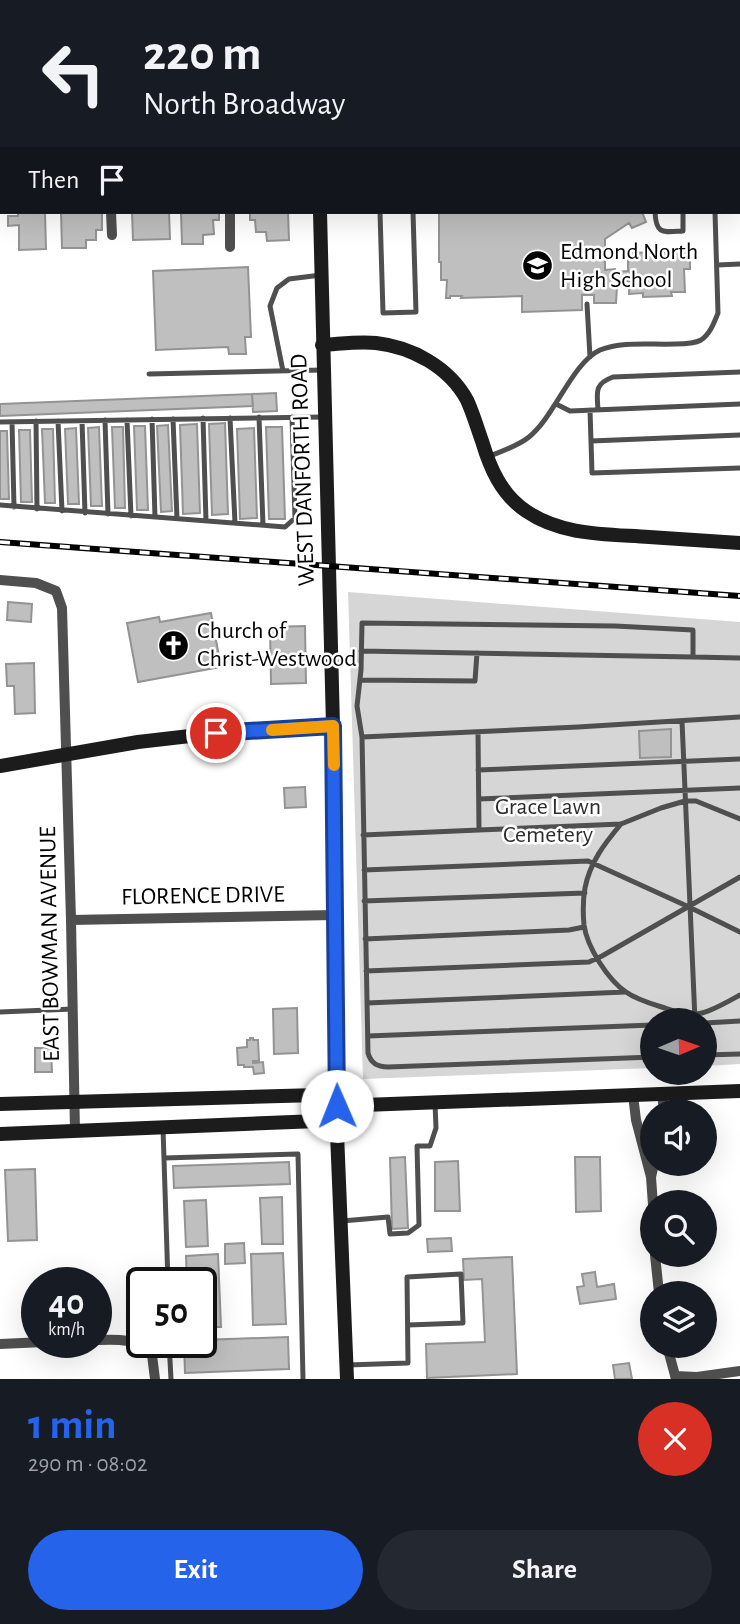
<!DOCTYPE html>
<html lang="en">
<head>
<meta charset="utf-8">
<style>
  body { margin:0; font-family:"Alegreya Sans",sans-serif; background:#242831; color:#f1f3f6; height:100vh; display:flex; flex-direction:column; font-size:26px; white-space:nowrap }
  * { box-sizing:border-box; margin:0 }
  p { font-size:23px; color:#9ea1a6 }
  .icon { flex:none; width:38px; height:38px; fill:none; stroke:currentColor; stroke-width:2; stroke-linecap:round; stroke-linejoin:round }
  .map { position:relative; height:1379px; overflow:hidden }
  .details { display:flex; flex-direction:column; background:#171b24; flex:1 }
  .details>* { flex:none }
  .hud { position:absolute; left:0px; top:0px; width:740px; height:214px; box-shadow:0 7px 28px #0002; background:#171b24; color:#f1f3f6; overflow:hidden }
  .needle { width:46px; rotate:88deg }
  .fabs { position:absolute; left:640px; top:1008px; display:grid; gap:14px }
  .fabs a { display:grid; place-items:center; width:77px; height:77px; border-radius:50%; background:#171b24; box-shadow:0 7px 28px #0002; font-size:35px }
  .speed { position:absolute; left:21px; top:1267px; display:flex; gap:14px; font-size:35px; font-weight:700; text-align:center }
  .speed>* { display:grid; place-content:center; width:91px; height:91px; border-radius:50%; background:#171b24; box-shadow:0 7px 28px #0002; line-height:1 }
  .speed small { font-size:18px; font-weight:400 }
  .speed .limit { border:4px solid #111; border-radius:10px; background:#fff; color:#111 }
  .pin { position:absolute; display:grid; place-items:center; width:60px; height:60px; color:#fff; margin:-30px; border:4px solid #fff; border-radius:50%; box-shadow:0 2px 7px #0007 }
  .me { position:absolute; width:77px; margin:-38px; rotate:359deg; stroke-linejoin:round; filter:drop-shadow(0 0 5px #0008) }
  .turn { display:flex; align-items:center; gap:24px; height:147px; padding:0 28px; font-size:32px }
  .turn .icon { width:91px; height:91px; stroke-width:2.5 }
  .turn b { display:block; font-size:49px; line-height:60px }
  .then { display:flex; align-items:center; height:66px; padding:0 28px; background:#0003; gap:14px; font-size:26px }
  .round { display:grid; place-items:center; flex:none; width:74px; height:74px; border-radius:37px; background:#242831 }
  .headline { display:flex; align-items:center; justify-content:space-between; height:119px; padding:0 28px }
  h1 { font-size:42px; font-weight:700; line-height:52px; color:#2563eb }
  .action { display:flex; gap:14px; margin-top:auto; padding:14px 28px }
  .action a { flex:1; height:80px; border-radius:42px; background:#2563eb; color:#fff; font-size:28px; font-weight:700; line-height:80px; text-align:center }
  .action a+a { background:#242831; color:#f1f3f6 }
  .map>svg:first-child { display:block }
</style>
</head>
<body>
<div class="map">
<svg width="740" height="1379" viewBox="0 0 740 1379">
  <rect width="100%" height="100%" fill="#fff"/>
  <path fill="#d6d6d6" d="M348 592 740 622V1064L705 1066V1020H653V1068L363 1079Z"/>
  <path fill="#bfbfbf" stroke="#939393" stroke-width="2" d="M424 0H511V2H424Z
    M562 0H633V2H562Z
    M18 212H45L46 249 19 250V225L8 226V216H18Z
    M61 212H102V230H96V240H86V248H62Z
    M132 212H169L170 239 133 240Z
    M181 212H219V220H213L214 234 203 235V244H182Z
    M250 212H288L289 240 267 241 266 232H256L255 220H250Z
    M439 212H642L646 222 632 228 629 223 605 239V270L615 269V272L628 271V253L690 251V269H684L685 292H671L672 296 643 297V293L629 294V281H615V286H617L616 303H594V295H582V310L522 312V296L461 298 462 296H450V298H446L447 280H441V262H439Z
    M248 267 251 337H245L246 354H229L228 347 156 350 153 271Z
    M276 393 277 411 253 412 252 394Z
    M252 394 253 406 0 416V404Z
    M225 423 228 514 212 515 209 424Z
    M197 424 200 513 183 514 180 425Z
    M168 425 172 511 161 512 157 426Z
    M134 426H145L148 510H137Z
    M99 427 102 506H91L88 428Z
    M112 427H123L125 508H115Z
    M266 427H282L285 519H269Z
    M76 428 79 504H68L65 429Z
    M254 428 257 518 240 519 237 429Z
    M42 429H53L55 503H45Z
    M19 430H30L32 502H21Z
    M0 431H7L9 499H0Z
    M8 602 32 604 31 622 7 620Z
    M211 613 221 667 138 682 127 623 159 617 160 622Z
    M305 626 306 683 271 684 270 627Z
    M34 663 35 713 15 714 14 686H7L6 664Z
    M671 729V757L640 758 639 731Z
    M305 787 306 807 285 808 284 788Z
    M297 1008 298 1053 274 1054 273 1009Z
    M250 1038H253V1040H258L259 1061H253V1063L263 1062 264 1073 254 1074 253 1067H244V1065H238L237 1048 247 1047V1040H250Z
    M35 1048H51L52 1072H35Z
    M405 1157 408 1228 392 1229 390 1158Z
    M575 1157H600L601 1211 576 1212Z
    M458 1161 460 1211H435V1162Z
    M289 1162 290 1184 174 1188 173 1166Z
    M35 1169 37 1240 8 1241 5 1170Z
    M282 1197 283 1244H262L260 1198Z
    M206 1200 208 1246 186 1247 184 1201Z
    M451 1238 452 1251 428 1252 427 1239Z
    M244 1243 245 1263 225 1264V1244Z
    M283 1253 286 1324 253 1325 251 1254Z
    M218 1254 221 1327H201V1283H187L186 1256Z
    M512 1257 517 1374 427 1378 426 1344 485 1342 482 1279 464 1280 463 1259Z
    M595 1272 597 1287 614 1284 616 1299 580 1304 577 1287 584 1286 582 1274Z
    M288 1337 289 1369 185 1373 184 1342H201V1340Z
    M629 1363 632 1379H615L613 1365Z"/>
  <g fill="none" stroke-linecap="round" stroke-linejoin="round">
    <path stroke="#4f4f4f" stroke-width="5" d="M344 0 347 2
      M678 0V2
      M738 23H740
      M380 212 383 313 416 312 413 212
      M655 212C656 235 663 232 683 231V212
      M717 265 740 264
      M587 304 590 357
      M283 371 270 306 277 288 289 279 321 275
      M149 374 323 370
      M556 404 570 411 740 404
      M590 410 592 473 740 468
      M598 410C597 392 594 384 613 377L740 372
      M259 417 263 525
      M203 418 206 521
      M230 418 235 523
      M152 419 155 517
      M173 419 177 519
      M105 420 108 514
      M127 420 131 516
      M36 421 37 509
      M58 421 62 511
      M82 421 85 513
      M0 422 324 417
      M12 422 14 507
      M591 441 740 435
      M490 456C502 451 518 446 529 437 555 416 572 363 600 350 622 341 651 345 675 344 683 344 694 344 701 340 710 334 714 323 718 313L715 212
      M0 505 285 527 295 518 292 417
      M361 651 693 657
      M360 680 475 681 477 653
      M682 721 695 1020
      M362 737 357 706 361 670 362 623 615 626 693 630V657L740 658
      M478 770 740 759
      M479 799 740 788
      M621 824C605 843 590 862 585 888 583 899 583 914 584 925 587 947 608 980 626 992 637 1000 652 1004 665 1008 677 1012 690 1016 702 1013 714 1010 729 1001 740 995
      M479 830 621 824 661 808 685 801H696L740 819
      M363 835 479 830 478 732
      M364 870 588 861 689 907 740 932
      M364 901 585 893
      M365 939 569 930 584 927
      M366 971 589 962 602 956 740 877
      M367 1003 625 992
      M0 1012 73 1009
      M705 1023 740 1021
      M368 1036 653 1025
      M705 1055 740 1054
      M653 1057 388 1067C378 1067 371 1064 368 1053L362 737 578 727 740 717
      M163 1128 168 1283
      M164 1158 298 1154 303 1379
      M342 1221 388 1217 390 1234 408 1233 419 1225 417 1146H430L436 1128 435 1103
      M169 1342 171 1379
      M347 1365 408 1363 407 1277 461 1274 463 1323 408 1325"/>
    <path stroke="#4f4f4f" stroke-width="10" d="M0 86H2
      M0 185H2
      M111 212 112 235
      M230 247V212
      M0 580 36 583 56 591 62 608 71 920 75 1131
      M71 920 335 915
      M662 1094 664 1111
      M633 1095 636 1120 651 1177 654 1164
      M651 1177 653 1205
      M655 1255 659 1293
      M96 1340C121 1339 133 1338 152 1355L155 1379
      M0 1344 44 1342
      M667 1346 676 1379
      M675 1376 697 1377 740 1371"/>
    <path stroke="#1c1c1c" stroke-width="14" d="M316 0V2
      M320 212 333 726 337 1133 347 1379
      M322 345C340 344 359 341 376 343 412 347 449 367 467 400 473 413 477 427 482 441 490 468 501 494 526 511 562 536 608 534 649 537 680 539 710 541 740 543
      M0 766 138 742 216 733 333 726
      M0 1104 318 1095 337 1106 740 1091
      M0 1134 318 1121 337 1106"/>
    <defs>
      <path id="rail" d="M0 542 740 596"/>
    </defs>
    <use href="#rail" stroke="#000" stroke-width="6"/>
    <use href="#rail" stroke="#fff" stroke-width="3.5" stroke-dasharray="10" stroke-linecap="butt"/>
  </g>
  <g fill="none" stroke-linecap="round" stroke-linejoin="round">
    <defs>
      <path id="route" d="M216 733 333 726 337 1106"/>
    </defs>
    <use href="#route" stroke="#184099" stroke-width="18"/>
    <use href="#route" stroke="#2563eb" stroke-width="12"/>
    <path stroke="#f59e0b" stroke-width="12" d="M272 730 333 726 334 765"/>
  </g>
  <defs>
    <symbol id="school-disc" viewBox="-11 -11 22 22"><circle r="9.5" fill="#000" stroke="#fff"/><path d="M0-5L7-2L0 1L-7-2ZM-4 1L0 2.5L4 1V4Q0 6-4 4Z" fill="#fff"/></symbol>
    <symbol id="church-disc" viewBox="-11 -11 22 22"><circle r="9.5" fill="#000" stroke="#fff"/><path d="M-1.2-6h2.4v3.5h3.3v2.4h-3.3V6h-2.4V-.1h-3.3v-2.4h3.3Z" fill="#fff"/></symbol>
  </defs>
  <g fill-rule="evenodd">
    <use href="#school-disc" x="520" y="248" width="35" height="35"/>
    <use href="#church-disc" x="156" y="628" width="35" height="35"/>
  </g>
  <g text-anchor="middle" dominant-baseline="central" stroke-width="5" stroke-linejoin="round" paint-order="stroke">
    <g font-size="24" fill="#000" stroke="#fff" text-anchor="start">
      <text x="560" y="252">Edmond North<tspan x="560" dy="28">High School</tspan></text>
      <text x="197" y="631">Church of<tspan x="197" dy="28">Christ-Westwood</tspan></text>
    </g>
    <g font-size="24" fill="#000" stroke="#fff">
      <text transform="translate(303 470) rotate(-92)">WEST DANFORTH ROAD</text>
      <text transform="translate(203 896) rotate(-1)">FLORENCE DRIVE</text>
      <text transform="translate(50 944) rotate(-91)">EAST BOWMAN AVENUE</text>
    </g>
    <g font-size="24" fill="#2d2d2d" stroke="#fff">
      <text x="548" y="807">Grace Lawn<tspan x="548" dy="28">Cemetery</tspan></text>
    </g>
  </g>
</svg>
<div class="fabs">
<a><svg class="needle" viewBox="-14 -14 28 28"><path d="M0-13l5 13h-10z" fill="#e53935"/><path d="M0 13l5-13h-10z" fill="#9ea1a6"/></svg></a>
<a><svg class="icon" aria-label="sound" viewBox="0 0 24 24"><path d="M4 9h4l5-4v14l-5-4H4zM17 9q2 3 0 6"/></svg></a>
<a><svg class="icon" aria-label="search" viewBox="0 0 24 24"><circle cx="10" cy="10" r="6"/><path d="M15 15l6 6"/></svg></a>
<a><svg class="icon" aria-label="layers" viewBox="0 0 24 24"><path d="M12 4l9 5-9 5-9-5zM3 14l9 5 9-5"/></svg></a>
</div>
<div class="speed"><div>40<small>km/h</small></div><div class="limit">50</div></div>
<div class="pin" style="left:216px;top:733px;background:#d93025"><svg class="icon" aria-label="arrive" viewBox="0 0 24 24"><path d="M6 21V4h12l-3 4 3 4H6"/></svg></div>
<svg class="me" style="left:337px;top:1106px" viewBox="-20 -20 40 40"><circle r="19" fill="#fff"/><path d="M0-13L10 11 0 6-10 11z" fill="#2563eb"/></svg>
<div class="hud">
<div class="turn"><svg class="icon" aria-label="left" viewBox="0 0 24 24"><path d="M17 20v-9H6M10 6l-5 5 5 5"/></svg><div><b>220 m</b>North Broadway</div></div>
<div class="then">Then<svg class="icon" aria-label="arrive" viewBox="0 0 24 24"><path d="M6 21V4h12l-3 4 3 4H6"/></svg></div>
</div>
</div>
<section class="details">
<div class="headline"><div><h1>1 min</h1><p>290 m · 08:02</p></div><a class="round" style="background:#d93025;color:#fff"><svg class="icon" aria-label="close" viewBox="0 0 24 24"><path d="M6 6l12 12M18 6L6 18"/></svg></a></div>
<div class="action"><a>Exit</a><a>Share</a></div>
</section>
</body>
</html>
